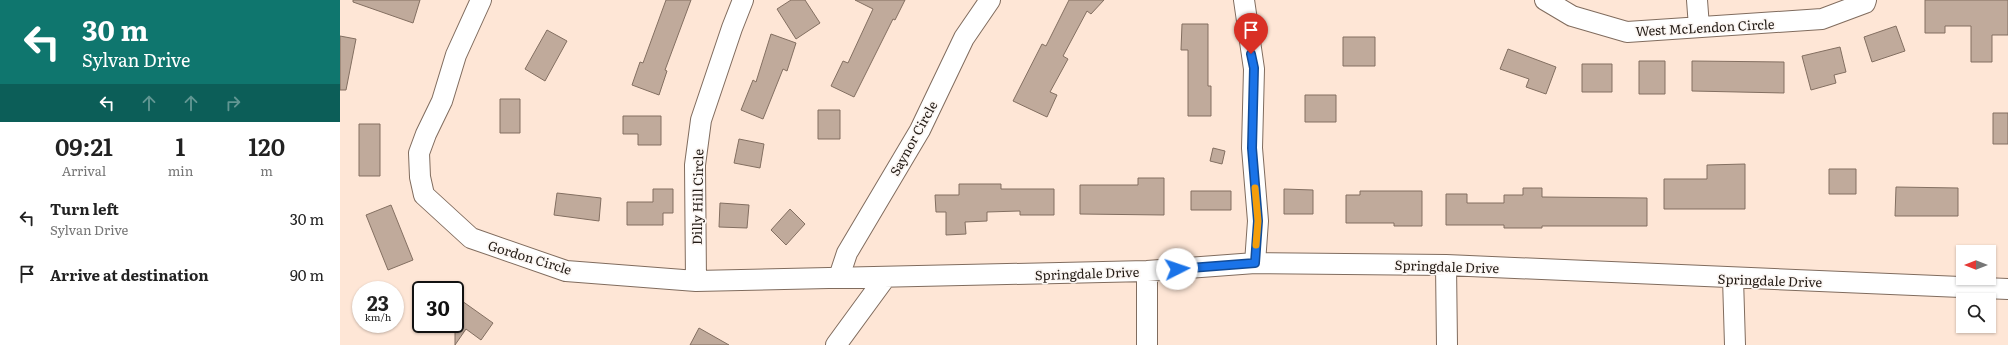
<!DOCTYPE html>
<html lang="en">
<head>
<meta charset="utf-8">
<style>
  body { margin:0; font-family:Literata,serif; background:#f6f6f6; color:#222; height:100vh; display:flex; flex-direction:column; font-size:15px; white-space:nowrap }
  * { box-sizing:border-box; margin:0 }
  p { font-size:13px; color:#767676 }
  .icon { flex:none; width:22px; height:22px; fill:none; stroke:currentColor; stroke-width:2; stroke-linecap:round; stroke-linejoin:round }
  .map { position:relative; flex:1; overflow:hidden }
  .panel { display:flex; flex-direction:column; background:#fff; width:340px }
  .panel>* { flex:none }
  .hud { background:#0f766e; color:#fff; overflow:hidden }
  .needle { width:26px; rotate:270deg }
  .buttons { position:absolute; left:1616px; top:245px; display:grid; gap:8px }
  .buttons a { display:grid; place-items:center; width:40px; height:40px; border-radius:0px; background:#fff; box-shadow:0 1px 3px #0004; font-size:20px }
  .speed { position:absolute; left:12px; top:281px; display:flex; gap:8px; font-size:20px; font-weight:700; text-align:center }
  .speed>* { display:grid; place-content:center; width:52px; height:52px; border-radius:50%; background:#fff; box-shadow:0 1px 3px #0004; line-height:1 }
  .speed small { font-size:10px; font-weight:400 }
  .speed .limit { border:2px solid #111; border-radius:6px; background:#fff; color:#111 }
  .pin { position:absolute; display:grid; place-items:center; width:34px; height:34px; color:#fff; margin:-41px -17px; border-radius:50% 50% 50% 0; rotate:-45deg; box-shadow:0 0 4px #0007 }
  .pin .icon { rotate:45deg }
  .me { position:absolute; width:44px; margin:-22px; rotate:86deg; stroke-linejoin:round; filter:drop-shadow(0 0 3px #0008) }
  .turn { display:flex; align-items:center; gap:14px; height:84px; padding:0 16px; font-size:18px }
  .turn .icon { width:52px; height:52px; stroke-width:2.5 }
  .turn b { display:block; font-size:28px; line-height:34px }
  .lanes { display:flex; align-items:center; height:38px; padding:0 16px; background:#0003; justify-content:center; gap:20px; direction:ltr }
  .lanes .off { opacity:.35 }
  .eta { display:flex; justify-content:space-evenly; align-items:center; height:68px; text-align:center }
  .eta b { font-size:24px; font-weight:600; line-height:28px }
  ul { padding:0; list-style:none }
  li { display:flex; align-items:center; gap:12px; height:56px; padding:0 16px }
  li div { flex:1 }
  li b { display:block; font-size:15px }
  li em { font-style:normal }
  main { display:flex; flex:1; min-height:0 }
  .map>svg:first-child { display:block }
</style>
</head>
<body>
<main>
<section class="panel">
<div class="hud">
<div class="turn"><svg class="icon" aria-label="left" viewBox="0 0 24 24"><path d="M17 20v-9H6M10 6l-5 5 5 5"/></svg><div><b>30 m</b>Sylvan Drive</div></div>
<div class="lanes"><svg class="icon" aria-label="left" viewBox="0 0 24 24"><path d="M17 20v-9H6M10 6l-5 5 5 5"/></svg><svg class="icon off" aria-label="ahead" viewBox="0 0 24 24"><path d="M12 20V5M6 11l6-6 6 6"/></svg><svg class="icon off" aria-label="ahead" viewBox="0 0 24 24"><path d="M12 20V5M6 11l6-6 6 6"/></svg><svg class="icon off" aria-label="right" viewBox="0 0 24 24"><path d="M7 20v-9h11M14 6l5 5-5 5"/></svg></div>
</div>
<div class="eta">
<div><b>09:21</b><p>Arrival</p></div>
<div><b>1</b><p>min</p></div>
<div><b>120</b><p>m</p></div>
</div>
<ul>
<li><svg class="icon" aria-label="left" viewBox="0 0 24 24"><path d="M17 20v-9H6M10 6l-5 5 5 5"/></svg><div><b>Turn left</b><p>Sylvan Drive</p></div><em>30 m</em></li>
<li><svg class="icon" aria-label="arrive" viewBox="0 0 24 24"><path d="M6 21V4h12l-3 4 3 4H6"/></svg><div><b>Arrive at destination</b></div><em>90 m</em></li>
</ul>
</section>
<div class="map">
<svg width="1668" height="345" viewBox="0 0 1668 345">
  <rect width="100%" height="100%" fill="#fee6d6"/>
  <path fill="#c0aa9b" stroke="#836f61" d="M13 0H80L73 23 13 2Z
    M326 0H351L325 70 327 71 319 95 292 85 300 62 303 63Z
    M451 0H465L480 23 456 39 437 9Z
    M515 0H565L555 20 553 19 514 97 491 86 503 61 508 63 533 9Z
    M729 0H764L751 14 747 11 723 56 728 59 710 92 717 95 707 117 673 101 702 44 706 46Z
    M1585 0H1668V35H1652V62H1631V26H1605V33H1585Z
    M842 24H868V86H871V116H848V50H841Z
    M1556 26 1565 51 1532 62 1524 37Z
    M207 30 227 41 205 81 185 69Z
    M431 34 456 43 447 71 443 69 423 119 401 110 413 80 416 82Z
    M0 36 16 39 6 90H0Z
    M1003 37H1035V66H1003Z
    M1500 47 1506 72 1494 75 1496 83 1471 90 1462 56Z
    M1168 49 1216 67 1206 94 1186 87 1189 79 1160 69Z
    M1299 61H1325V94H1299Z
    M1352 61 1444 62V93L1352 91Z
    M1242 64H1272V92H1242Z
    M965 95H996V122H965Z
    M160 99H180V133H160Z
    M478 110H500V139H478Z
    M1653 113H1668V144H1653Z
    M283 116H321V145H298V134H283Z
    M19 124H40V176H19Z
    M399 139 424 144 420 168 394 163Z
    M873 148 885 151 882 164 870 161Z
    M1405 164V209H1324V179H1367V165Z
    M1489 169H1516V194H1489Z
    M798 178H824V215L740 214V185H798Z
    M619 184H661V189H714V215H680V211L647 212V221L625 222 626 234 606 235V212H596L595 195H619Z
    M1556 187 1618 188V216H1555Z
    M1183 188H1202V197L1307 198V226H1202V228H1164V225H1106V194H1127V203H1164V195H1183Z
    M313 189H333V213H323V225H287V202H313Z
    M944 189 973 190V214H944Z
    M851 191H891V210H851Z
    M1020 191H1082V226H1054V223H1006V195H1020Z
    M217 193 261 198 259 221 214 215Z
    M380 203 409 205 407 228 379 227Z
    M51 205 73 260 48 270 26 215Z
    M450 209 465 224 446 245 431 230Z
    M115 296 153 323 141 340 126 329 115 345Z
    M359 328 389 345H350Z"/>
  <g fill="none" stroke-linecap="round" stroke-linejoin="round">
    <defs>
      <path id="minor" d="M141 0 116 55 102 101 86 134 79 153 80 177 84 195 131 238 226 271 356 281 807 271 915 263 1106 265 1668 289
        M904 0 914 69 912 148 918 221 915 263
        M1205 0 1232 16 1287 32 1482 19 1525 3 1526 0
        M1357 0 1359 27
        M1106 265 1107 345
        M807 271V345
        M499 277 507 253 580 130 624 38 650 0
        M1393 278 1395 345
        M356 281 355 165 361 120 392 28 403 0
        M496 345 545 278"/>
    </defs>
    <use href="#minor" stroke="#806c5e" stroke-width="22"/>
    <use href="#minor" stroke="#fff" stroke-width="20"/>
  </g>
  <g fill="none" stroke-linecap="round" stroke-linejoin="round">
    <defs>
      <path id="route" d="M837 269 915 263 918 221 912 148 914 68 911 54"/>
    </defs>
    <use href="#route" stroke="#114b97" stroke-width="10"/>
    <use href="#route" stroke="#1a73e8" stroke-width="7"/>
    <path stroke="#f59e0b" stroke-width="7" d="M915 188 918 221 916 245"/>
  </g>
  <g text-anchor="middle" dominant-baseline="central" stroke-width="3.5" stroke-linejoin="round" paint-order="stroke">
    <g font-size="13" fill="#231b15" stroke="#fcf7f4">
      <text transform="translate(1365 27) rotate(-3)">West McLendon Circle</text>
      <text transform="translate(573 138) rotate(-61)">Saynor Circle</text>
      <text transform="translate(357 197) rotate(-89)">Dilly Hill Circle</text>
      <text transform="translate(190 257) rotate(17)">Gordon Circle</text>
      <text transform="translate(1107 266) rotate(2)">Springdale Drive</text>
      <text transform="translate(747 273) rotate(-2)">Springdale Drive</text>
      <text transform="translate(1430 280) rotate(2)">Springdale Drive</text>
    </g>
  </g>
</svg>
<div class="buttons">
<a><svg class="needle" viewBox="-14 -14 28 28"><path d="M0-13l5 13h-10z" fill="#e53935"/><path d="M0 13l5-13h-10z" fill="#767676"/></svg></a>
<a><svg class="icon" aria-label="search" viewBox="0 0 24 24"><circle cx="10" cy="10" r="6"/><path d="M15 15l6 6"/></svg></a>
</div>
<div class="speed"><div>23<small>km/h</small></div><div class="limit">30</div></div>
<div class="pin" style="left:911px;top:54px;background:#d93025"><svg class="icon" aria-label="arrive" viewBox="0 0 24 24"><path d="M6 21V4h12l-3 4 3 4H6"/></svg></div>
<svg class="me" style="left:837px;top:269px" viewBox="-20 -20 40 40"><circle r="19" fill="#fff"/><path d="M0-13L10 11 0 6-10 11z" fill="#1a73e8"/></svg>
</div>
</main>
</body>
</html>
